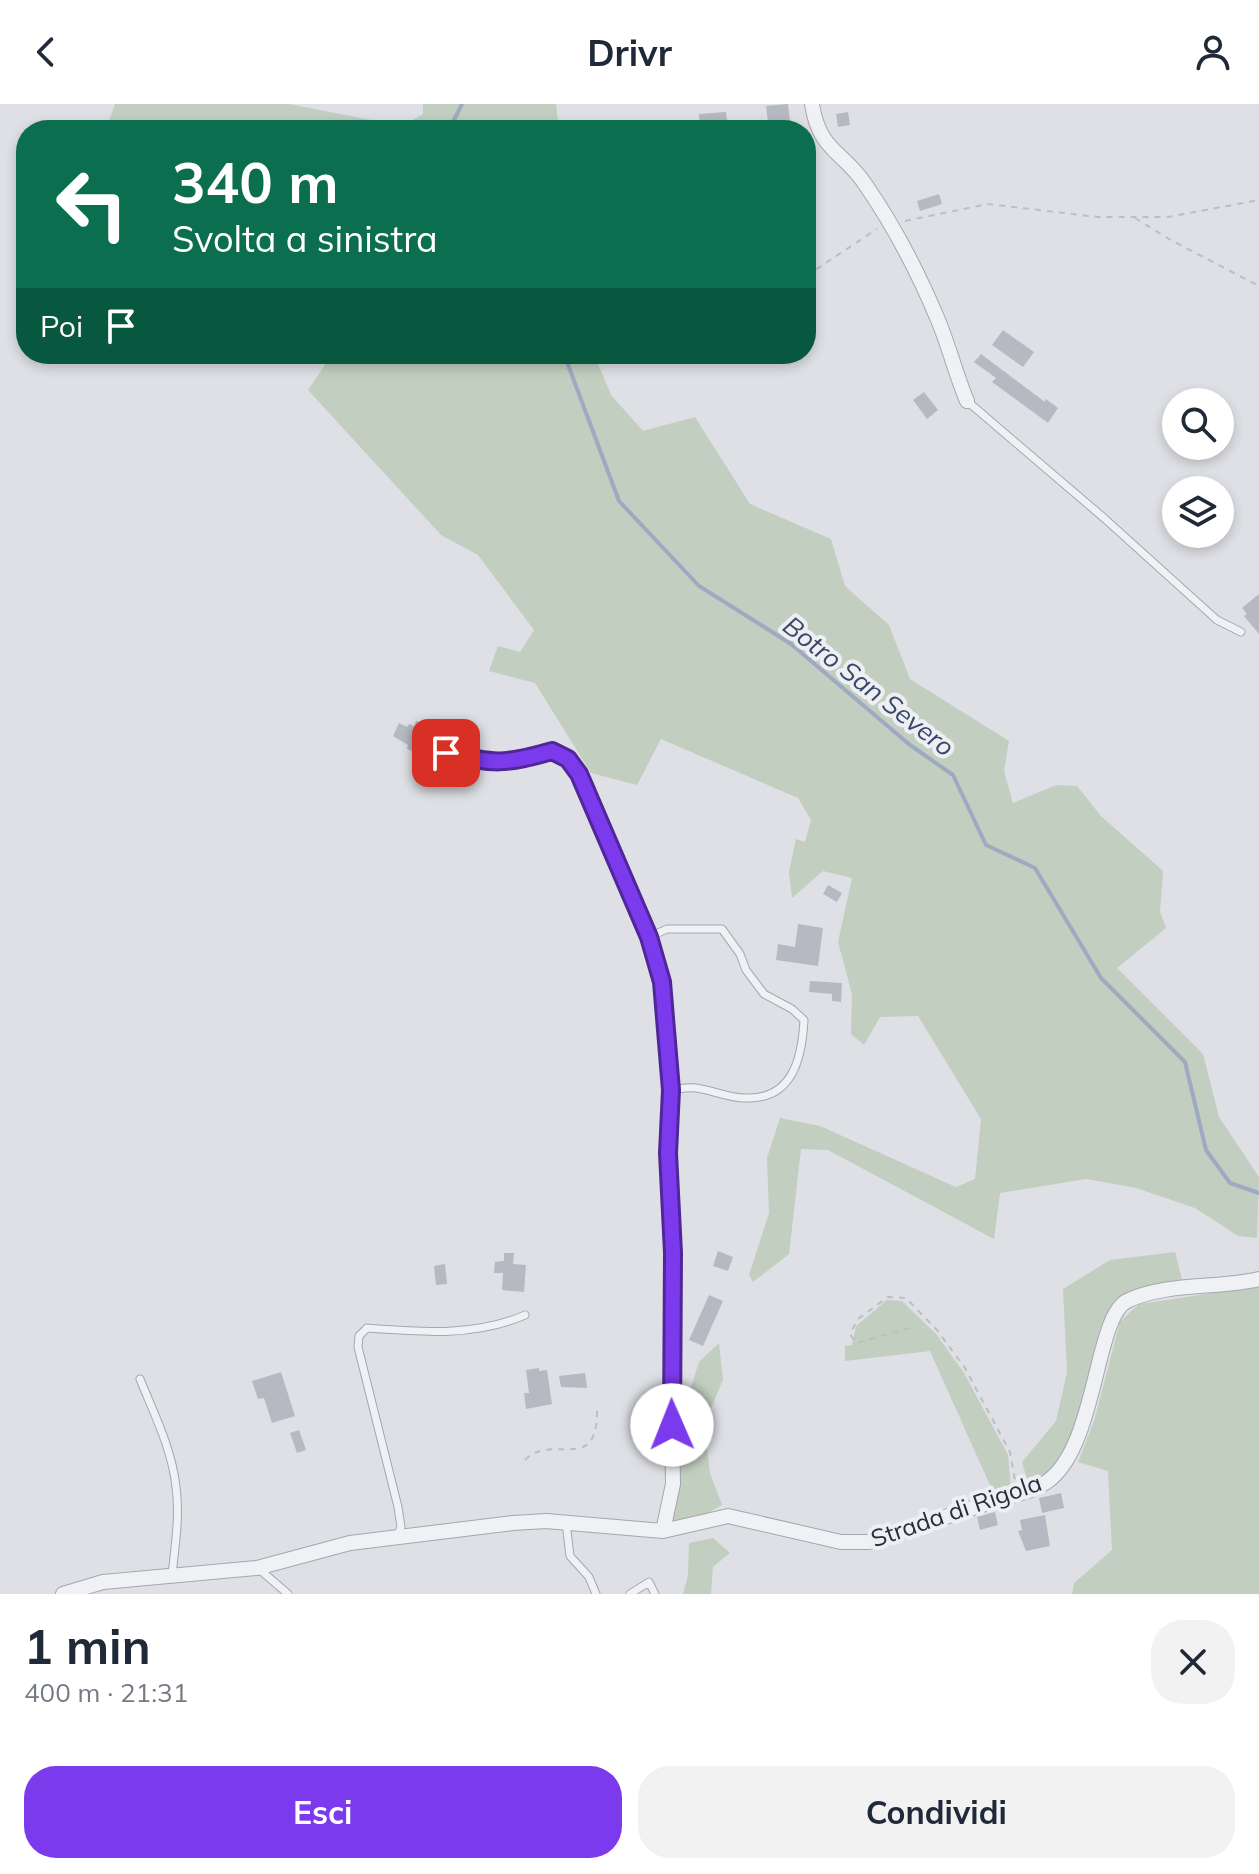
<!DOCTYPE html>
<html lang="it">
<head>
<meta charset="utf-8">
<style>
  body { margin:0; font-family:Mulish,sans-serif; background:#f2f2f3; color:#1f2937; height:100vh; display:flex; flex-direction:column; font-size:30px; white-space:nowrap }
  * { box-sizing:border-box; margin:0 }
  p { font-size:26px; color:#747a83 }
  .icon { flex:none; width:44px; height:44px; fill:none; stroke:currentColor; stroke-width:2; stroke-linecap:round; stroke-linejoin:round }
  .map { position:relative; height:1490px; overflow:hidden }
  .sheet { display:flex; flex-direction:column; background:#fff; flex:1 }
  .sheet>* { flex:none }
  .guide { position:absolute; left:16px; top:16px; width:800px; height:244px; border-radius:32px; box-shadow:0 4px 12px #0003; background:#0b6e4f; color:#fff; overflow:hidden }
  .buttons { position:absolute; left:1162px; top:284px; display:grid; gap:16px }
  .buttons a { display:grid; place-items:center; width:72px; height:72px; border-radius:50%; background:#fff; box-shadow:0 4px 12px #0003; font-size:40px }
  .pin { position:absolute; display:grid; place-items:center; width:68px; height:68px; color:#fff; margin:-34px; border-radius:16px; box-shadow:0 4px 12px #0006 }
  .me { position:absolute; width:88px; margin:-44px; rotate:359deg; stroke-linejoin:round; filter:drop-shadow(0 0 6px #0008) }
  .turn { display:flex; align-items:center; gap:28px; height:168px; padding:0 24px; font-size:36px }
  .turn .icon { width:104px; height:104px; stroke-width:2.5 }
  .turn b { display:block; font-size:56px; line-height:68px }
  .then { display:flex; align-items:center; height:76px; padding:0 24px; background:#0003; gap:16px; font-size:30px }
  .round { display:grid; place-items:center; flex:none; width:84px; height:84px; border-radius:32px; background:#f2f2f3 }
  .head { display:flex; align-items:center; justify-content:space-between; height:136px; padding:0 24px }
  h1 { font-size:48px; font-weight:700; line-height:60px }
  .cta { display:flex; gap:16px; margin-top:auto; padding:16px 24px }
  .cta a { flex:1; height:92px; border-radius:32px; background:#7c3aed; color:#fff; font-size:32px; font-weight:700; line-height:92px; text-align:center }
  .cta a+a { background:#f2f2f3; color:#1f2937 }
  header { display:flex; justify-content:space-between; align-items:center; height:104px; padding:0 24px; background:#fff; font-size:36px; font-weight:700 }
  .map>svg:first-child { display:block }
</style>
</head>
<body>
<header><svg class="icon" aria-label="back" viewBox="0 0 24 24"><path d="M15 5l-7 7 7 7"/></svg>Drivr<svg class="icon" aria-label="person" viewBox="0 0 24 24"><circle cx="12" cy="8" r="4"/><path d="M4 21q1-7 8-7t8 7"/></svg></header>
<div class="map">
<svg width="1259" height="1490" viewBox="0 0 1259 1490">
  <rect width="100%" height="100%" fill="#dee0e5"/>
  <path fill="#c2cec0" d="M115 0H289L402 22 423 10V0H556L559 26H106Z
    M325 250H594L611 291 643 327 695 313 750 400 831 435 845 482 889 521 910 575 1009 637 1004 667 1013 699 1056 681 1077 682 1101 712 1163 767 1160 808 1166 824 1117 864 1203 950 1219 1013 1259 1073 1257 1134 1238 1132 1195 1104 1136 1084 1086 1075 1000 1089 994 1135 828 1046 801 1045 789 1150 753 1178 749 1171 769 1109 767 1054 780 1014 820 1022 956 1083 975 1075 981 1015 918 912 880 913 864 941 851 930 852 890 838 838 852 774 823 767 792 794 789 768 796 735 805 738 811 716 798 694 661 635 637 681 591 669 535 579 489 567 498 542 520 548 534 526 478 451 441 431 308 286 327 258Z
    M1175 1148 1183 1179 1134 1189 1110 1203 1099 1229 1077 1328 1045 1376 1028 1379 1022 1358 1056 1317 1067 1268 1063 1185 1110 1156Z
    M1259 1182V1490H1072L1074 1479 1112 1446 1108 1367 1078 1358 1094 1317 1120 1218 1131 1207 1140 1200Z
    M887 1196 902 1197 936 1230 964 1269 1008 1351 1011 1384 993 1388 930 1247 845 1257V1242L852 1241 856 1222Z
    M719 1239 723 1276 704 1320 710 1369 722 1401 695 1416 671 1420 678 1323 699 1258Z
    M713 1434 730 1449 713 1463 711 1490H683L688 1471 689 1439Z"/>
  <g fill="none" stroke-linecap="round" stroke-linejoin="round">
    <path stroke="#9daac1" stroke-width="4" d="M449 26 462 0
      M564 250 619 397 699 482 791 540 910 641 953 671 986 741 1035 764 1101 874 1185 958 1206 1046 1230 1079 1259 1089"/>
  </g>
  <path fill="#b6b9c1" d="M788 0 791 26H769L766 2Z
    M726 8 728 26H700L699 10Z
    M848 8 850 21 838 23 836 10Z
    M939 90 942 100 920 107 917 97Z
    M1003 226 1034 248 1023 263 992 241Z
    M981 250 1045 298 1046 295 1058 304 1048 319 992 278 996 274 974 258Z
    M924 288 938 306 927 315 913 296Z
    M1259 490V530L1244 512 1247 510 1242 504Z
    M426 615 442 622 439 628 444 630 435 652 429 649 428 654 407 645 408 641 393 632 399 619 407 623 409 620 414 622 416 617 424 620Z
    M828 781 842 789 837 798 823 790Z
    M798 820 823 824 818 862 776 856 778 840 795 843Z
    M810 877 842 879 841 898 832 897V890L809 888Z
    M718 1147 733 1153 728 1167 713 1162Z
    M504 1149H514L513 1160 526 1161 524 1188 502 1186 503 1169H494L495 1158 504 1157Z
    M445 1160 447 1180 436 1181 434 1162Z
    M709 1191 723 1197 703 1242 689 1236Z
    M539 1264V1267L547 1266 552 1300 526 1305 524 1289H529L526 1266Z
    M281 1268 295 1312 272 1319 264 1294 258 1295 252 1277Z
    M585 1269 587 1284 561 1283 559 1272Z
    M299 1326 306 1346 297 1349 290 1329Z
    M1061 1389 1064 1404 1042 1409 1039 1394Z
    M995 1408 998 1421 980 1426 977 1413Z
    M1045 1411 1050 1442 1026 1447 1018 1427 1022 1426 1020 1416Z"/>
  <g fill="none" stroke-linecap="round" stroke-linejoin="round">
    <defs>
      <path id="lane" d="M967 297 1104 414 1217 516 1241 528
        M446 649C495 660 504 660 552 647L568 655 579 670 649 833 667 825H722L740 850 746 866 764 890 792 905 804 916C802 954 793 996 745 994 728 994 712 986 696 984 688 983 679 985 671 986
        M140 1275C154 1310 172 1345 176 1383 180 1412 175 1442 172 1471
        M566 1419 570 1452 589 1473 596 1490
        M397 1432 401 1423 398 1403 358 1243 359 1232 367 1224C420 1228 475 1233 525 1211
        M259 1465 288 1490
        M630 1490 649 1478 655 1490"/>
      <path id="street" d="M812 0C819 47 843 47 865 80 894 122 918 168 938 216 949 242 956 271 967 297
        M649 833 662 878 671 986 668 1049 673 1149 671 1262 673 1380 663 1427
        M63 1490 103 1478 257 1464 350 1439 513 1419 546 1417 663 1427 728 1412 841 1438H869C912 1424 954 1410 997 1396 1012 1391 1035 1387 1048 1377 1097 1341 1095 1213 1127 1197 1167 1178 1217 1185 1259 1175"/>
    </defs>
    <use href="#lane" stroke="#a4a7ae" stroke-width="9"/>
    <use href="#street" stroke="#a4a7ae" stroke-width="16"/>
    <path stroke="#bcbec4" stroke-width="2" stroke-dasharray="6 6" stroke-linecap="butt" d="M1135 114 1169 135 1259 182
      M905 117 988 100 1098 113H1168L1259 96
      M806 172 877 125
      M910 1224 856 1239 850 1230 858 1215 888 1193 906 1194 937 1226 965 1264 1010 1348 1015 1376
      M525 1356C551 1328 598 1372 597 1306"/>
    <use href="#lane" stroke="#f0f1f4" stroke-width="7"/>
    <use href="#street" stroke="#f0f1f4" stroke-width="14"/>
  </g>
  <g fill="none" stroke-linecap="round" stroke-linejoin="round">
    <defs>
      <path id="route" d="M446 649C494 660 504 661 552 647L568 655 579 670 649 833 662 878 671 986 668 1049 673 1149 672 1321"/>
    </defs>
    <use href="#route" stroke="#51269a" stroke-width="20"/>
    <use href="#route" stroke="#7c3aed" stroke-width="14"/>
  </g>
  <g text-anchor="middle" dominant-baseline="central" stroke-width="8" stroke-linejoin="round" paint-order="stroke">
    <g font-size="24" fill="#292d3a" stroke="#edeff3">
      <text transform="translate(956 1406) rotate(-19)">Strada di Rigola</text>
    </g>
    <g font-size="26" font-style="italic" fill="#384869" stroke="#edeff3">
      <text transform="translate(869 582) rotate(38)">Botro San Severo</text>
    </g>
  </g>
</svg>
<div class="buttons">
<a><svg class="icon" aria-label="search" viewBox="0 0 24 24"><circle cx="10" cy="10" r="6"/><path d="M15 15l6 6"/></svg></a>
<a><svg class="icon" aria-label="layers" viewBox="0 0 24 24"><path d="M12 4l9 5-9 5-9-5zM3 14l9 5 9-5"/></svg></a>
</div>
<div class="pin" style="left:446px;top:649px;background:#d93025"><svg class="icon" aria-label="arrive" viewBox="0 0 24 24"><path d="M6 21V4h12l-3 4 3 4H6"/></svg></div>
<svg class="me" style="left:672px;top:1321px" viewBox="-20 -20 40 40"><circle r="19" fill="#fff"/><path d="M0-13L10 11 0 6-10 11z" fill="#7c3aed"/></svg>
<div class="guide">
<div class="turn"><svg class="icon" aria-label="left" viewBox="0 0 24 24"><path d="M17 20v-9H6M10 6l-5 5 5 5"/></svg><div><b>340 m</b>Svolta a sinistra</div></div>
<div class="then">Poi<svg class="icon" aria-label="arrive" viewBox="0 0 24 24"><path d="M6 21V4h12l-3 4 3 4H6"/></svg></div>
</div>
</div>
<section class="sheet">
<div class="head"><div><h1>1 min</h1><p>400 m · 21:31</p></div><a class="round"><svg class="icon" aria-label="close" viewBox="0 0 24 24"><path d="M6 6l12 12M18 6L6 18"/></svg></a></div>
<div class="cta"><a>Esci</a><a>Condividi</a></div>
</section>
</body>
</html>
